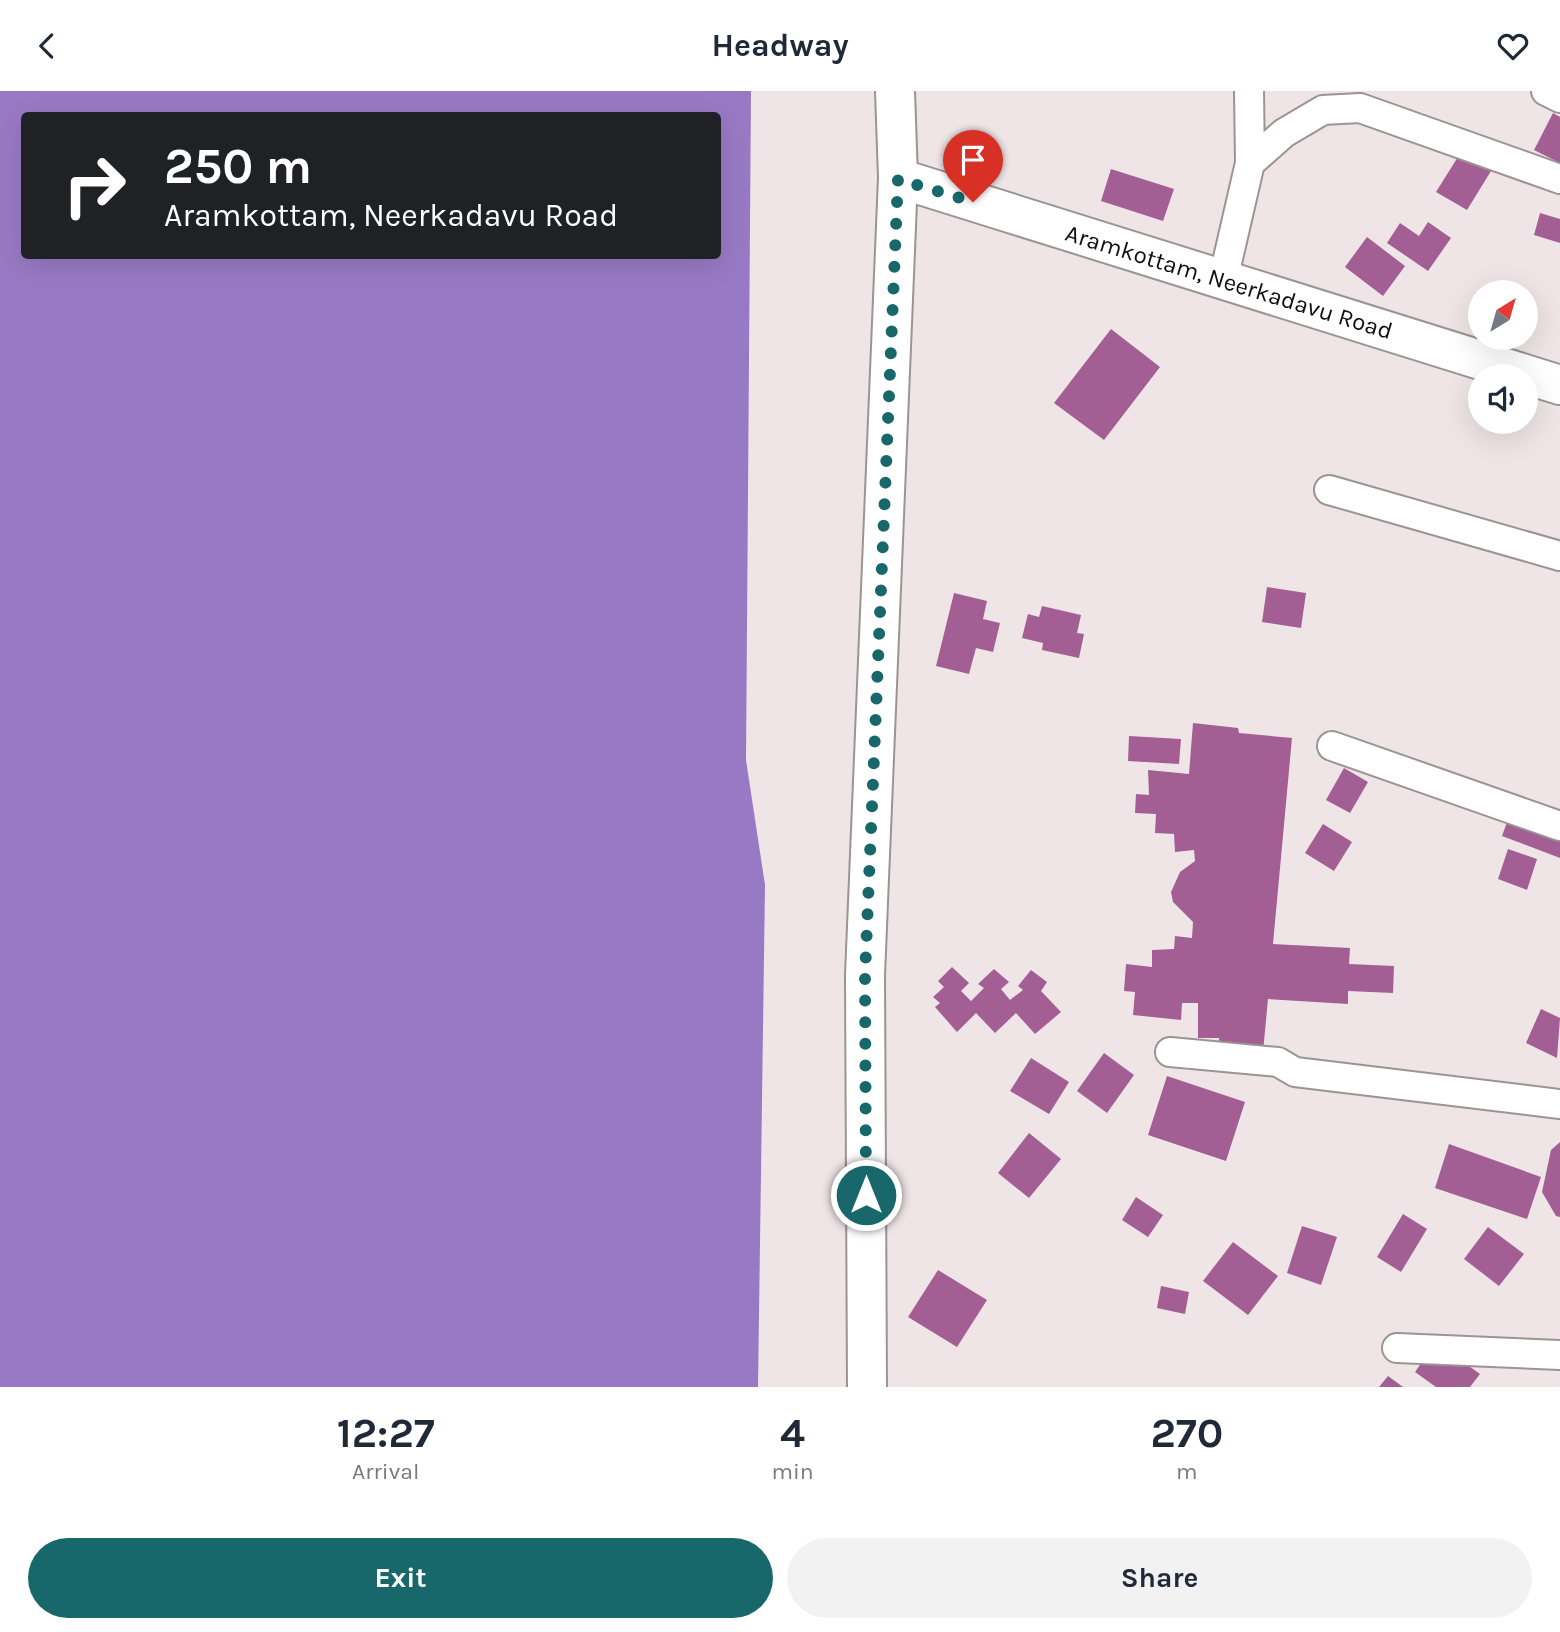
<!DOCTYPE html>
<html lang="en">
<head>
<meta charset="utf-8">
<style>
  body { margin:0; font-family:Karla,sans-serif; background:#f2f2f3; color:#1f2937; height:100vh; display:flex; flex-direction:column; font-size:26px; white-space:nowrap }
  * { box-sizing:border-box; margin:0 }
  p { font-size:23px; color:#747a83 }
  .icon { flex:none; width:38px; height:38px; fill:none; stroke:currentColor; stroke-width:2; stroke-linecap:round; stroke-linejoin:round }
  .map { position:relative; height:1296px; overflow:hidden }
  .sheet { display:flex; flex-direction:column; background:#fff; flex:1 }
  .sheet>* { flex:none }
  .top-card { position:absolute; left:21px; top:21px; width:700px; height:147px; border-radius:7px; box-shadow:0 7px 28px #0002; background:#202124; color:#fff; overflow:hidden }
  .needle { width:46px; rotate:37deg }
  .fabs { position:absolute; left:1468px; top:189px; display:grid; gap:14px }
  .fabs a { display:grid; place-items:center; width:70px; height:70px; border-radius:50%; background:#fff; box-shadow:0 7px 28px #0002; font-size:35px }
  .pin { position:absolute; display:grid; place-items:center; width:60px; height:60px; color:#fff; margin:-72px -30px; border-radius:50% 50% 50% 0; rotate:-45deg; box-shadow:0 0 7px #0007 }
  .pin .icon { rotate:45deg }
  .me { position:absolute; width:77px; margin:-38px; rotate:0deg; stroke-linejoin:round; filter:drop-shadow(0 0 5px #0008) }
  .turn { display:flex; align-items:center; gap:24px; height:147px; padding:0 28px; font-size:32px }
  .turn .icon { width:91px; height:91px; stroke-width:2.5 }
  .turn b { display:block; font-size:49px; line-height:60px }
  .eta { display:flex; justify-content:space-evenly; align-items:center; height:119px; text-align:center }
  .eta b { font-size:42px; font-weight:700; line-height:49px }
  .cta { display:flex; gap:14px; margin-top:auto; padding:14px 28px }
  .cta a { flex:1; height:80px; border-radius:42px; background:#18676a; color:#fff; font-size:28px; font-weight:700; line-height:80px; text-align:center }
  .cta a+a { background:#f2f2f3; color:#1f2937 }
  header { display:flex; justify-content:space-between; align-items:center; height:91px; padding:0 28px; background:#fff; font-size:32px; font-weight:700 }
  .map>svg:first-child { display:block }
</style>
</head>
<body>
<header><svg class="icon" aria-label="back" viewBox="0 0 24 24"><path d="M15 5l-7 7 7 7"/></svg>Headway<svg class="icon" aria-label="heart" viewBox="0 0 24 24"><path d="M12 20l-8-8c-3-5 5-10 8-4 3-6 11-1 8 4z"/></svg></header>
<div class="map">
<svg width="1560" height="1296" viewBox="0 0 1560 1296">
  <rect width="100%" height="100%" fill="#efe5e7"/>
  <path fill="#987ac4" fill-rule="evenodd" d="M0 0H751L746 669 765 794 758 1296H0ZM24 24H718V164H24Z"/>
  <path fill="#a35f94" d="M1553 22 1560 26V72L1534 59Z
    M1461 61 1491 80 1467 119 1436 101Z
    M1111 78 1174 98 1163 130 1101 110Z
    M1540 122 1560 128V152L1534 144Z
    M1428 131 1451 147 1428 180 1387 152 1400 132 1419 145Z
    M1367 146 1405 175 1383 205 1345 176Z
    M1111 238 1160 276 1104 349 1054 312Z
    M1267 496 1306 502 1301 537 1262 531Z
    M954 502 987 510 983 528 1000 532 993 561 976 557 969 583 936 575Z
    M1042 515 1081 524 1077 542 1084 543 1079 567 1042 559 1043 552 1022 547 1028 523 1039 526Z
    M1193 632 1238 637 1239 642 1292 647 1273 853 1350 857 1349 873 1394 875 1393 902 1348 900V913L1268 908 1263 961 1219 956V947H1198V912H1182L1181 929 1133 924 1135 901 1124 900 1126 873 1152 876V859L1174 858 1175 845 1192 847 1193 831 1173 811 1171 801 1180 781 1195 770 1194 759 1175 761 1174 743 1155 742 1156 723 1135 722 1136 703 1149 704 1148 679 1189 683Z
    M1129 645 1181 648 1179 673 1128 670Z
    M1344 677 1368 691 1350 722 1326 709Z
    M1515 709 1560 726V767L1502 745Z
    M1323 733 1352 751 1334 780 1305 762Z
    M1508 758 1537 768 1527 799 1498 788Z
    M952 876 969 892 961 900 971 910 984 897 978 893 994 878 1009 891 1001 898 1010 909 1023 899 1018 895 1031 879 1047 891 1041 900 1061 921 1035 943 1016 922 995 942 976 922 957 941 935 916 940 912 933 906 944 896 938 890Z
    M1541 918 1560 927 1557 967 1526 952Z
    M1104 962 1134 984 1107 1022 1077 1000Z
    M1031 967 1069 991 1049 1023 1010 1000Z
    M1167 985 1245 1011 1226 1070 1148 1044Z
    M1029 1042 1061 1068 1029 1107 998 1082Z
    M1560 1051V1126L1556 1125 1542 1101 1551 1059Z
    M1449 1053 1541 1086 1527 1128 1435 1097Z
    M1136 1106 1163 1124 1148 1146 1122 1129Z
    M1403 1123 1427 1138 1401 1181 1377 1166Z
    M1302 1135 1337 1146 1321 1194 1287 1182Z
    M1488 1136 1524 1163 1499 1195 1464 1168Z
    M1233 1151 1278 1185 1248 1224 1203 1190Z
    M938 1179 987 1209 957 1256 908 1226Z
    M1161 1195 1189 1201 1185 1223 1157 1217Z
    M1436 1251 1480 1283 1470 1296H1436L1415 1281Z
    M1388 1285 1403 1296H1379Z"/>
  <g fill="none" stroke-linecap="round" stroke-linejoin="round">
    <defs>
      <path id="street" d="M1546 0 1560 7
        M1250 72 1284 42 1323 19 1360 17 1560 88
        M1223 189 1250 72 1249 0
        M1329 399 1560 465
        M1332 655 1560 735
        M1170 961 1278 971 1295 981 1560 1013
        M1397 1257 1560 1264"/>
      <path id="secondary" d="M898 87 1560 294
        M867 1296 865 884 898 87 895 0"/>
    </defs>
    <use href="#street" stroke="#9c9394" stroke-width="32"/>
    <use href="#secondary" stroke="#9c9394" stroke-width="42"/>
    <use href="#street" stroke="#fff" stroke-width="28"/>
    <use href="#secondary" stroke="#fff" stroke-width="38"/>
  </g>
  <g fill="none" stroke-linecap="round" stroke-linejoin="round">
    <path stroke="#18676a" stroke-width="12" stroke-dasharray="0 21.6" d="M866 1104 865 884 898 88 973 111"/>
  </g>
  <g text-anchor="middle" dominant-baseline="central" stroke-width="5" stroke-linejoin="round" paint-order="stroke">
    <g font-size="24" fill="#120e0f" stroke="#fff">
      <text transform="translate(1229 191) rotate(17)">Aramkottam, Neerkadavu Road</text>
    </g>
  </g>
</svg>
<div class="fabs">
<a><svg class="needle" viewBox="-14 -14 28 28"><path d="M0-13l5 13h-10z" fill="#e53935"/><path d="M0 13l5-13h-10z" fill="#747a83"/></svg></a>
<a><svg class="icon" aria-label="sound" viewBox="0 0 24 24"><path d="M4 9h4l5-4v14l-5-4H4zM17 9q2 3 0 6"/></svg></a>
</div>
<div class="pin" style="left:973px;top:111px;background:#d93025"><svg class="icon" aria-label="arrive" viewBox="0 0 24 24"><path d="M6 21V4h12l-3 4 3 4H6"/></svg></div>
<svg class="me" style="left:866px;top:1104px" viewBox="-20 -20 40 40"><circle r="17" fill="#18676a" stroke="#fff" stroke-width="3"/><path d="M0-11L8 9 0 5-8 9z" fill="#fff"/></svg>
<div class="top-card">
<div class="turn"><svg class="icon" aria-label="right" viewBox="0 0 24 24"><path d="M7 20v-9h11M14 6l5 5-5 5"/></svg><div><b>250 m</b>Aramkottam, Neerkadavu Road</div></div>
</div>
</div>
<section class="sheet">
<div class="eta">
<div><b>12:27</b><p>Arrival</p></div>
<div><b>4</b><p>min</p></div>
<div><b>270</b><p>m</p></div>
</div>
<div class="cta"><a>Exit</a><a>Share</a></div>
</section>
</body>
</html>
